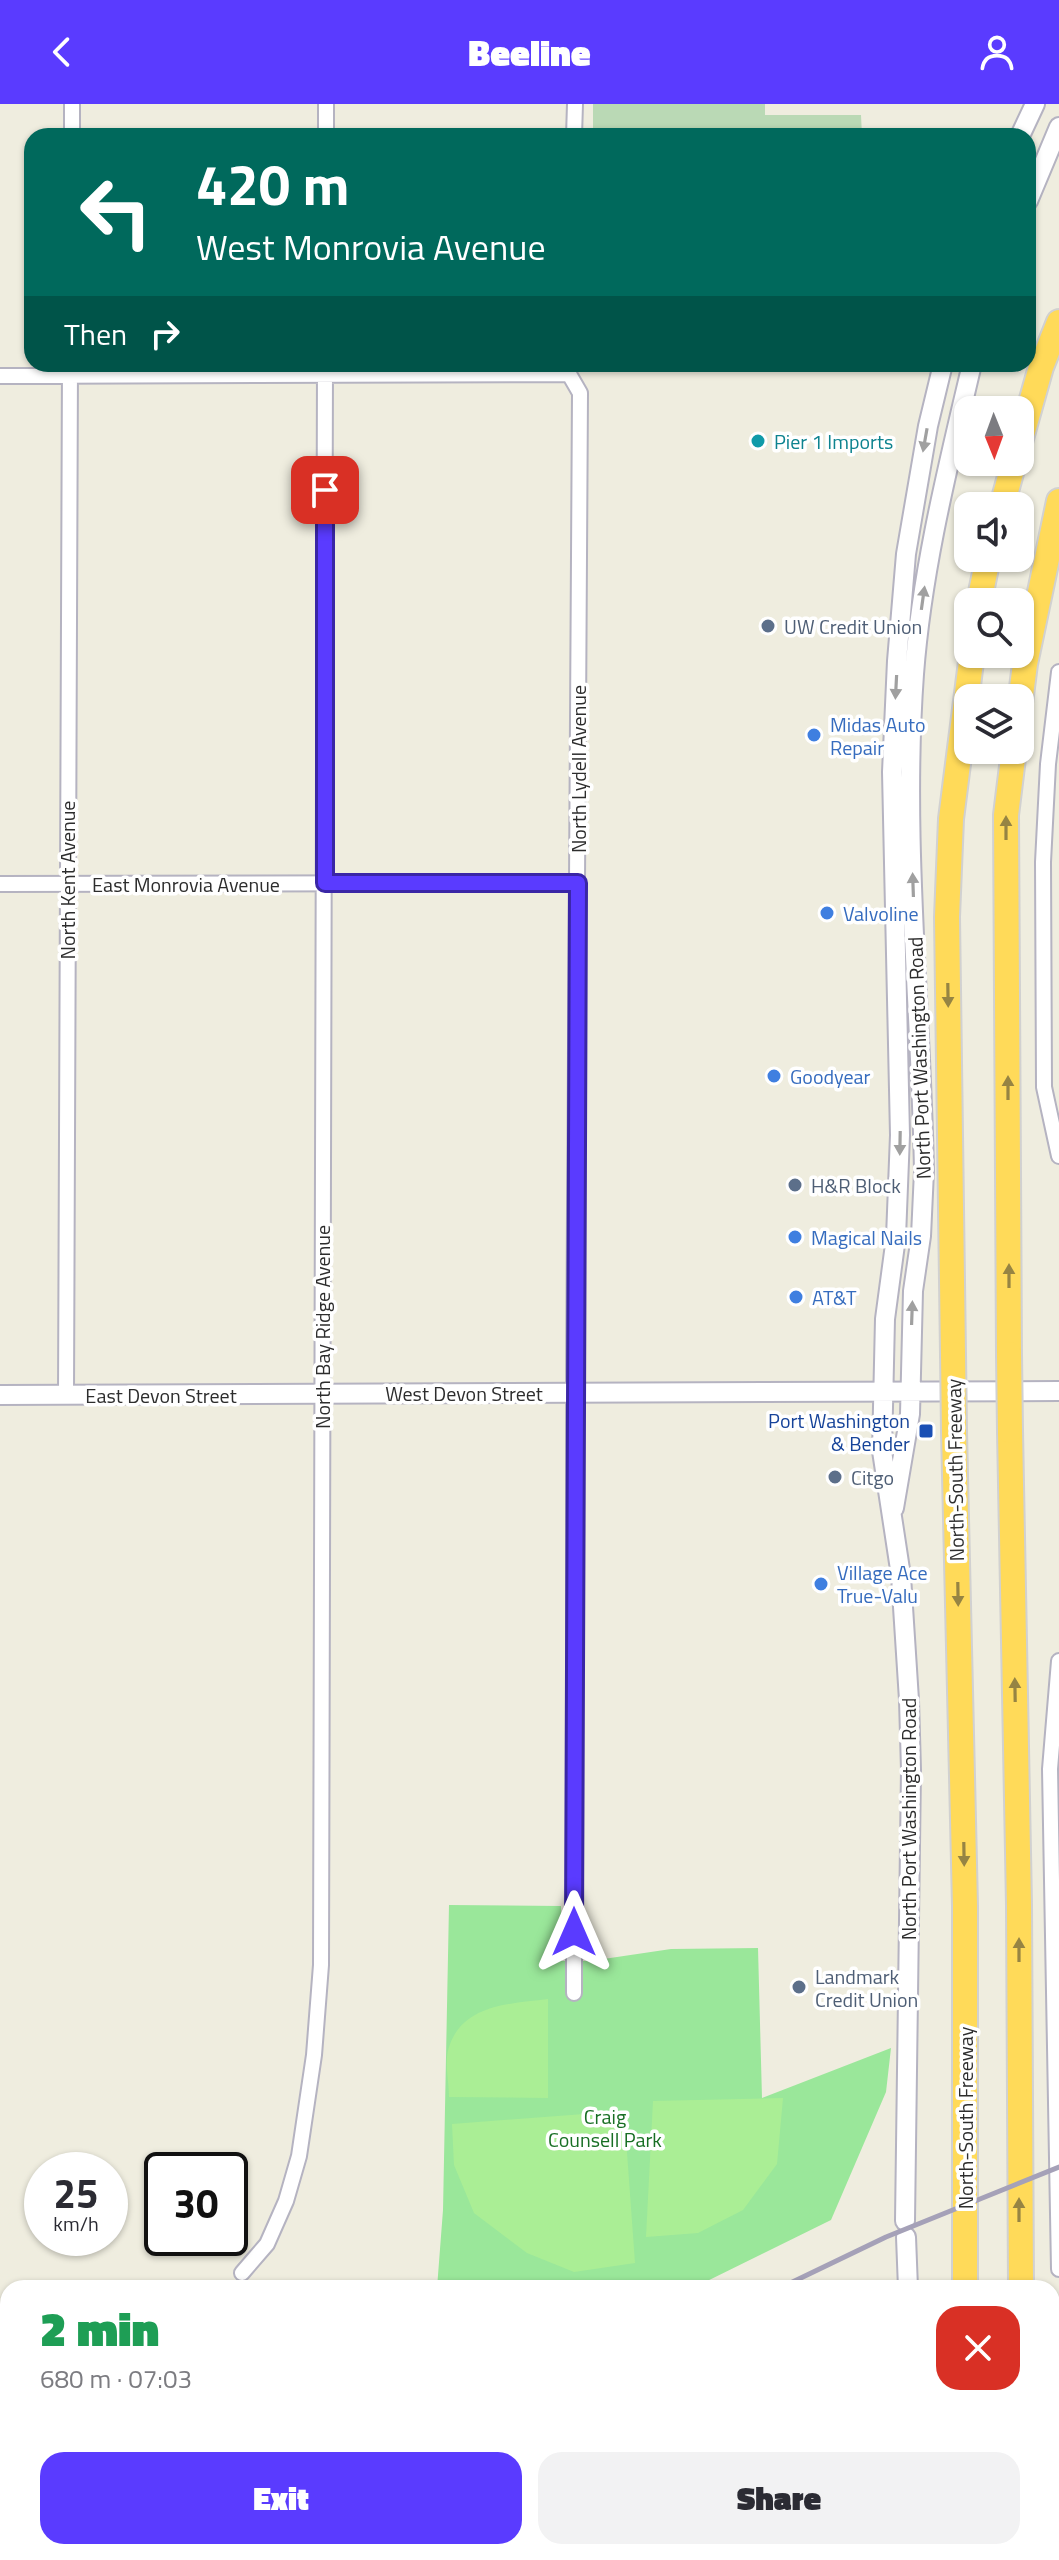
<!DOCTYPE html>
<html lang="en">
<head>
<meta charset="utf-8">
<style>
  body { margin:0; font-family:"Titillium Web",sans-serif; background:#f2f2f3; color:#2b2b33; height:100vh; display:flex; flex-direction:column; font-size:30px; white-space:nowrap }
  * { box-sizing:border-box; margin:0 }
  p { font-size:26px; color:#7c7c81 }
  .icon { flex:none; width:44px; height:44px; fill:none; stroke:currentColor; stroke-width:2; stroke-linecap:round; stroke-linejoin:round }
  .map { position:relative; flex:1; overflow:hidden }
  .side { position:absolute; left:0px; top:2176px; width:1060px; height:280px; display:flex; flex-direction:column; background:#fff; border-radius:24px 24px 0 0; box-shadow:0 2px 6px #0004 }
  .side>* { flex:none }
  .hud { position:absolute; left:24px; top:24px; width:1012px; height:244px; border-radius:24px; box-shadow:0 2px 6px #0004; background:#00695c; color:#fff; overflow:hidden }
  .needle { width:52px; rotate:179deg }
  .buttons { position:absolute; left:954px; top:292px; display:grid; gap:16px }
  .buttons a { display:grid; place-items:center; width:80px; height:80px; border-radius:16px; background:#fff; box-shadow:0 2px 6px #0004; font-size:40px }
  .speed { position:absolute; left:24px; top:2048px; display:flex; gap:16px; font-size:40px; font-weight:700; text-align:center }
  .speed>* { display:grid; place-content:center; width:104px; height:104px; border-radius:50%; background:#fff; box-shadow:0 2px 6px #0004; line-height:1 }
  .speed small { font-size:20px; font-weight:400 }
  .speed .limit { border:4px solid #111; border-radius:12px; background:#fff; color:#111 }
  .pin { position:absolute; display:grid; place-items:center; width:68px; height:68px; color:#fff; margin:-34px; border-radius:16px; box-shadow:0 4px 12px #0006 }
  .me { position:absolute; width:88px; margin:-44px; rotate:0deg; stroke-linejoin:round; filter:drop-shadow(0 0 6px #0008) }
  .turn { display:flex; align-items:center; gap:28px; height:168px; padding:0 40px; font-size:36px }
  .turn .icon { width:104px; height:104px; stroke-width:2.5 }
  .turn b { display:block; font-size:56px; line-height:68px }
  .then { display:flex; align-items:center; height:76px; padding:0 40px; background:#0003; gap:16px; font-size:30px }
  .round { display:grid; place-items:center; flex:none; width:84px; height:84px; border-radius:24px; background:#f2f2f3 }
  .summary { display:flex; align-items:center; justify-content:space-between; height:136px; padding:0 40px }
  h1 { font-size:48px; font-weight:800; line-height:60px; color:#1e9e55 }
  .primary-button { display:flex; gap:16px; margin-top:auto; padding:16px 40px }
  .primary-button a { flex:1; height:92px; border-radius:24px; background:#5a3bff; color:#fff; font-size:32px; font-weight:800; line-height:92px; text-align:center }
  .primary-button a+a { background:#f2f2f3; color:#2b2b33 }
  header { display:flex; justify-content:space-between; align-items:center; height:104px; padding:0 40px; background:#5a3bff; color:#fff; font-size:36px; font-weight:800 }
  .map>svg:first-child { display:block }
</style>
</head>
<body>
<header><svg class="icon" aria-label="back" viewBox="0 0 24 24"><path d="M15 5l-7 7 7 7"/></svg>Beeline<svg class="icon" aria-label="person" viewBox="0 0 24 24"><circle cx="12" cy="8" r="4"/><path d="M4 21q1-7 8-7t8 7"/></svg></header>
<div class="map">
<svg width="1059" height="2456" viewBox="0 0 1059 2456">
  <rect width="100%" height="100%" fill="#efeddf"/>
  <path fill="#9ae79a" d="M449 1801 561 1802 562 1857H590L671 1845 758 1844 762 1994 891 1944 886 1988 831 2116 693 2184H437L443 2106Z"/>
  <path fill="#bad9b5" d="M593 0H765V11H861L862 32H593Z"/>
  <path fill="#aaee95" d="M548 1895V1994L449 1993C449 1978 444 1957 449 1943 463 1900 510 1900 548 1895Z
    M783 1994 777 2060 743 2106 698 2129 646 2133 653 1997Z
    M624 2007 635 2159 574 2168 527 2149 474 2109 454 2061 452 2020Z"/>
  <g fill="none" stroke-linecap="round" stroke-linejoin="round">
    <defs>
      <path id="street" d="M326 0V32
        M72 32V0
        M574 32 575 0
        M570 260 569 270 580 289 574 1268V1889
        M0 272 569 270
        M1059 568 1048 660 1043 758 1044 983 1059 1052
        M0 780 578 779
        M66 1291 70 260
        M1059 1557 1050 1665 1059 2165
        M242 2169 267 2140 286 2097 299 2052 314 1951 321 1861 325 260
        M759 2456 869 2449"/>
      <path id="secondary" d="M1020 32 1035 0
        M1028 97 1059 23
        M0 1291 1059 1287
        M894 1404 910 1310 913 1187 921 1132 924 1067C921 902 902 735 914 570 922 465 948 362 972 260
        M905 2117 911 1666 909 1596 901 1472 882 1347 885 1215 896 1133 900 1031 892 668 897 557 906 450 928 322 943 260
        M906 2133 908 2184
        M913 2448 914 2456"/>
      <path id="highway" d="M1020 338 1041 263 1059 218
        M1002 402 1014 358
        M979 498 988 454
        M1020 599 1025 560 1059 397
        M953 1250 947 813 951 715 972 550
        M1009 1250 1006 711 1014 646
        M1010 1327 1019 1801 1021 2184
        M954 1328 965 1802V2184
        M969 2448V2456
        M1026 2448V2456"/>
    </defs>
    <use href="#street" stroke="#b5b3c1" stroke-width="18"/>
    <use href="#secondary" stroke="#b5b3c1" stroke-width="22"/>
    <use href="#highway" stroke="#d1d1d1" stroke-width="28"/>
    <use href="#street" stroke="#fff" stroke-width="14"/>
    <use href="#secondary" stroke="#fff" stroke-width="18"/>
    <use href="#highway" stroke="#ffda59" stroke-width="24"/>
    <path stroke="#a5a1b8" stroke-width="5" d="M780 2184 886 2133 1059 2063
      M341 2456 352 2448"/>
    <defs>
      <path id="highway-bridge" d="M953 1250 954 1328
        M1009 1250 1010 1327"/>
    </defs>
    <use href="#highway-bridge" stroke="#d1d1d1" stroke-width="28" stroke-linecap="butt"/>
    <use href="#highway-bridge" stroke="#ffda59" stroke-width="24"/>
  </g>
  <defs><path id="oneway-solid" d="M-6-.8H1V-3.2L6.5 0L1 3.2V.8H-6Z" transform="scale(2)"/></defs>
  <g fill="#a0a0a0">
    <use href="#oneway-solid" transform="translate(925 336) rotate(100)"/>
    <use href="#oneway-solid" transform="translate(923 494) rotate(-82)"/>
    <use href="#oneway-solid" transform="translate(896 583) rotate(93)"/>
    <use href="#oneway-solid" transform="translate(913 781) rotate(-92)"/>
    <use href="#oneway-solid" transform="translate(900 1039) rotate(91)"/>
    <use href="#oneway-solid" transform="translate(912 1209) rotate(-88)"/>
  </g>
  <g fill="#968443">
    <use href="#oneway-solid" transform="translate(1006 724) rotate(-90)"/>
    <use href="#oneway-solid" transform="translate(948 891) rotate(89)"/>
    <use href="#oneway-solid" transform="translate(1008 984) rotate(-90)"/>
    <use href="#oneway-solid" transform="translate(1009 1172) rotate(-90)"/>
    <use href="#oneway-solid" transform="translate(958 1490) rotate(89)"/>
    <use href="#oneway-solid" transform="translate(1015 1586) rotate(-91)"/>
    <use href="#oneway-solid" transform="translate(964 1750) rotate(89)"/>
    <use href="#oneway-solid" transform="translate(1019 1846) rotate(-90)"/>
    <use href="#oneway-solid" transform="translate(1019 2106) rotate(-90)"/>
  </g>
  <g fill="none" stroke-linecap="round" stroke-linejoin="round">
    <defs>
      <path id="route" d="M325 386V779H578L574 1828"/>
    </defs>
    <use href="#route" stroke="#3a26a6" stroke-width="20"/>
    <use href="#route" stroke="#5a3bff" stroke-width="14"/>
  </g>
  <circle fill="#0f9aa8" stroke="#fff" stroke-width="3" cx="758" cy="337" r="8"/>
  <g fill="#5c6f8a" stroke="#fff" stroke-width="3">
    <circle cx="768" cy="522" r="8"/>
    <circle cx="795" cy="1081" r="8"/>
    <circle cx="835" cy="1373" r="8"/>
    <circle cx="799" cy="1883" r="8"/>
  </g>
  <g fill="#3f7fe0" stroke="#fff" stroke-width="3">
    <circle cx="814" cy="631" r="8"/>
    <circle cx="827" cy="809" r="8"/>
    <circle cx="774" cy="972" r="8"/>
    <circle cx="795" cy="1133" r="8"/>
    <circle cx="796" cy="1193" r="8"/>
    <circle cx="821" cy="1480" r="8"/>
  </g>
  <rect fill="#1a4fb4" stroke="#fff" stroke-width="3" x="918" y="1319" width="16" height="16" rx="4"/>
  <g text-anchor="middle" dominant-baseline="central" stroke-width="7" stroke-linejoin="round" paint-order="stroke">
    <g font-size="20" fill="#0d838f" stroke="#fff" text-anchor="start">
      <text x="774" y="337">Pier 1 Imports</text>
    </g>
    <g font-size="20" fill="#4e5e75" stroke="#fff" text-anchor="start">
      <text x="784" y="522">UW Credit Union</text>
      <text x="811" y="1081">H&amp;R Block</text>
      <text x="851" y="1373">Citgo</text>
      <text x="815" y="1872">Landmark<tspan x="815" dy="23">Credit Union</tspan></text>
    </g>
    <g font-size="20" fill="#366cbe" stroke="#fff" text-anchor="start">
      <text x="830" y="620">Midas Auto<tspan x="830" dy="23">Repair</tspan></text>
      <text x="843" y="809">Valvoline</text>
      <text x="790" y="972">Goodyear</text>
      <text x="811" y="1133">Magical Nails</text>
      <text x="812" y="1193">AT&amp;T</text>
      <text x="837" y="1468">Village Ace<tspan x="837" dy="23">True-Valu</tspan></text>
    </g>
    <g font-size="20" fill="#2d2d2d" stroke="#fff">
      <text transform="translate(578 665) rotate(-90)">North Lydell Avenue</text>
      <text transform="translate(67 776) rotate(-90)">North Kent Avenue</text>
      <text x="186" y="780">East Monrovia Avenue</text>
      <text transform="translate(919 954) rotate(-92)">North Port Washington Road</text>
      <text transform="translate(322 1223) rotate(-90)">North Bay Ridge Avenue</text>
      <text x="464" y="1289">West Devon Street</text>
      <text x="161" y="1291">East Devon Street</text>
      <text transform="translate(955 1366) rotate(-91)">North-South Freeway</text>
      <text transform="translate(908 1715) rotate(-90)">North Port Washington Road</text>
      <text transform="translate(965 2014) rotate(-90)">North-South Freeway</text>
    </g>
    <g font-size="20" fill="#164399" stroke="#fff" text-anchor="end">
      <text x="910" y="1316">Port Washington<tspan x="910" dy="23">&amp; Bender</tspan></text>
    </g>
    <g font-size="20" fill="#186f24" stroke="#fff">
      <text x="605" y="2012">Craig<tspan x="605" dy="23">Counsell Park</tspan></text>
    </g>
  </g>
</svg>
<div class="buttons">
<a><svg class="needle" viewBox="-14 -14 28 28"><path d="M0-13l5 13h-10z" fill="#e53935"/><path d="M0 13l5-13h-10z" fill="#7c7c81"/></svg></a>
<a><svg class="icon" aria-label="sound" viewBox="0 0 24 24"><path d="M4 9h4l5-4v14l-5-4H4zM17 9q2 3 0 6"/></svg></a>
<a><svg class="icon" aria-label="search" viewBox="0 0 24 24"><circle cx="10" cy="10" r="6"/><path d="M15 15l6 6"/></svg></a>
<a><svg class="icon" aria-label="layers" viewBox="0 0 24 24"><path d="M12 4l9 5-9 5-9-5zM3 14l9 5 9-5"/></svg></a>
</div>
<div class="speed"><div>25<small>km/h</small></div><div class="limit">30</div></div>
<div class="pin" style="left:325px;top:386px;background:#d93025"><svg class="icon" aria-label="arrive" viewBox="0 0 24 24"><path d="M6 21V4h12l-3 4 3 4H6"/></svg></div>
<svg class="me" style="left:574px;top:1828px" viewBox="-20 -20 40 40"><path d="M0-17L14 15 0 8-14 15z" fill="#5a3bff" stroke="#fff" stroke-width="4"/></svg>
<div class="hud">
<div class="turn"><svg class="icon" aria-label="left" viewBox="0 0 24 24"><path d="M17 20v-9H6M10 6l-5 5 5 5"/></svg><div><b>420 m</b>West Monrovia Avenue</div></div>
<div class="then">Then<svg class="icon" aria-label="right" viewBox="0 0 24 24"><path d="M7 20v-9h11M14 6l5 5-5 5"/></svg></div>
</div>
<section class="side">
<div class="summary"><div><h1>2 min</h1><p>680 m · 07:03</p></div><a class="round" style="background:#d93025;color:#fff"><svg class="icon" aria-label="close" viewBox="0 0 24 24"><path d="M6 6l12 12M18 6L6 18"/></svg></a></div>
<div class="primary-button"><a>Exit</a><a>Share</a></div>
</section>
</div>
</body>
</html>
